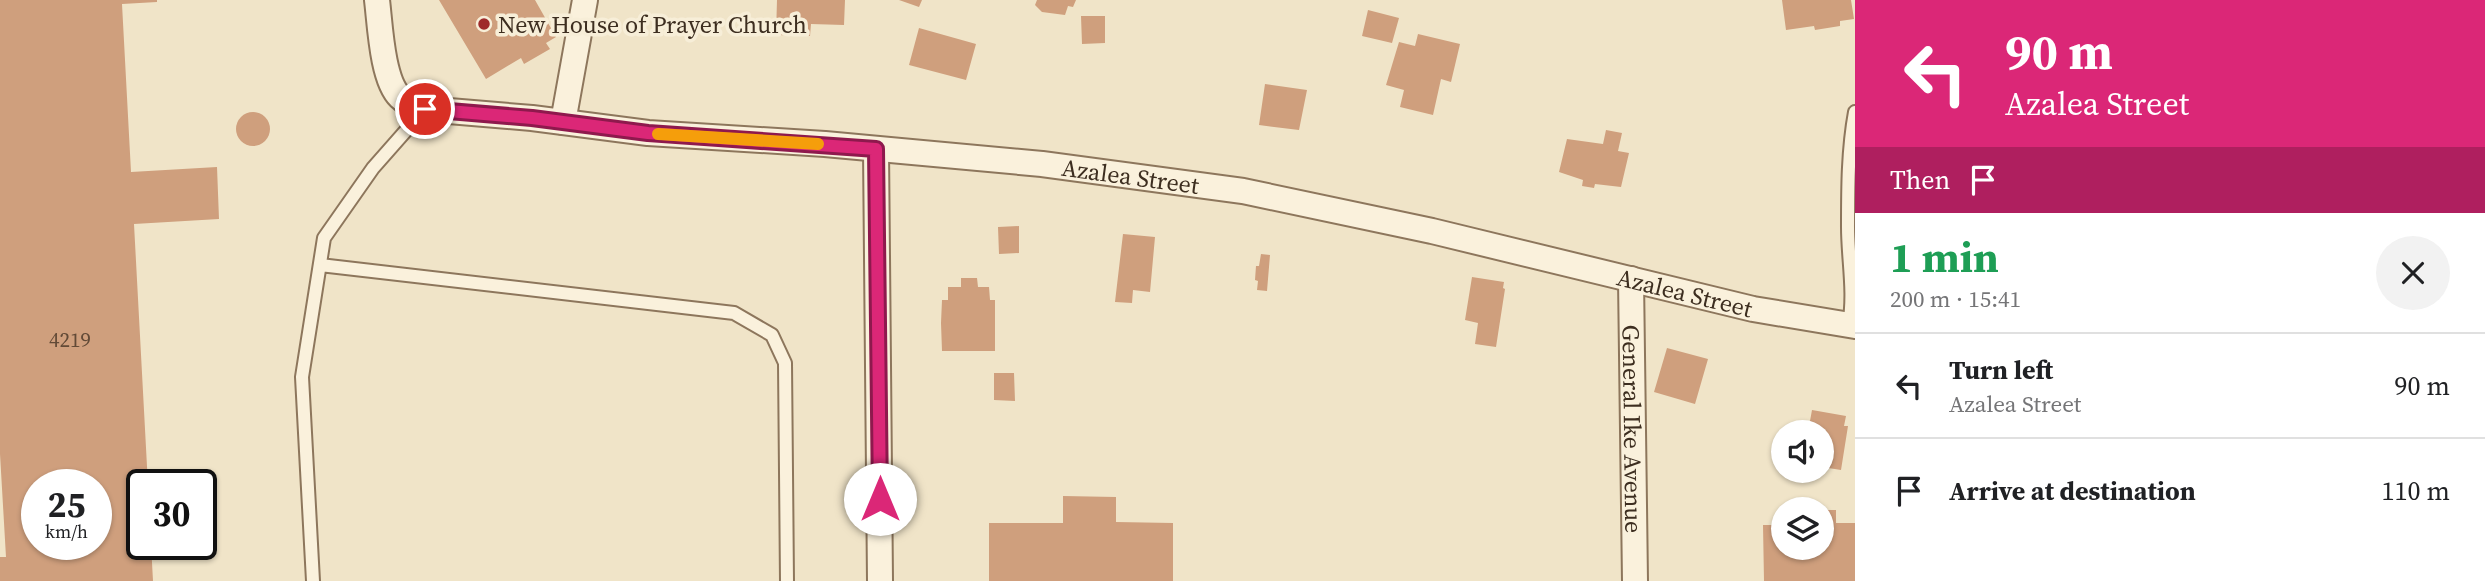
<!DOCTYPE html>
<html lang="en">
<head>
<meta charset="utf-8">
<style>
  body { margin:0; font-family:"Source Serif 4",serif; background:#f2f2f2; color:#202124; height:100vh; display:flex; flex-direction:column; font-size:26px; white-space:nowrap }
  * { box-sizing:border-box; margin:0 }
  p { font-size:23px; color:#757577 }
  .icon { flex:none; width:38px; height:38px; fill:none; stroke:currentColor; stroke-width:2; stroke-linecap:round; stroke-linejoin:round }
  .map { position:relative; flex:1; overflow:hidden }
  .panel { display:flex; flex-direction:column; background:#fff; width:630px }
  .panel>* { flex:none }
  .guide { background:#db2777; color:#fff; overflow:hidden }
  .tools { position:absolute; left:1771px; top:420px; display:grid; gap:14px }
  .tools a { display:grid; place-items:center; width:63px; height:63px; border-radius:50%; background:#fff; box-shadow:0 2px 5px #0004; font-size:35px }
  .speed { position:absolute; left:21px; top:469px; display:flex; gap:14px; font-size:35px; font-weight:700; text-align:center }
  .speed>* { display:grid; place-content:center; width:91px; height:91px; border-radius:50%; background:#fff; box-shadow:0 2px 5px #0004; line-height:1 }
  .speed small { font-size:18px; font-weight:400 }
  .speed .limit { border:4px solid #111; border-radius:10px; background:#fff; color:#111 }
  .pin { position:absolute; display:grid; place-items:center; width:60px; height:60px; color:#fff; margin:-30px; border:4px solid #fff; border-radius:50%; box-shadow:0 2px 7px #0007 }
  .me { position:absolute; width:77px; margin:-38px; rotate:0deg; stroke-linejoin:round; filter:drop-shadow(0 0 5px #0008) }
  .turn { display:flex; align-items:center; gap:24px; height:147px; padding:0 35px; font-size:32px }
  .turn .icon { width:91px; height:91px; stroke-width:2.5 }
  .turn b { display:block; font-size:49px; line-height:60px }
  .then { display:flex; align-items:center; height:66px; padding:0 35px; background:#0003; gap:14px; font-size:26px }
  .round { display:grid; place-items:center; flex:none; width:74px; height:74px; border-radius:37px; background:#f2f2f2 }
  .head { display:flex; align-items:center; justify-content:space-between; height:119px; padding:0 35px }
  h1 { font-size:42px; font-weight:700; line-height:52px; color:#1e9e55 }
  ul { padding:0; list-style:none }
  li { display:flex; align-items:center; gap:21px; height:105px; padding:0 35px; border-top:2px solid #e0e0e0 }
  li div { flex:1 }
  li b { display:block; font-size:26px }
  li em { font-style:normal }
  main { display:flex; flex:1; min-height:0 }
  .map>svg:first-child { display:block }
</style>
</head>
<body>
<main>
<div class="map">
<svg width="1855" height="581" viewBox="0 0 1855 581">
  <rect width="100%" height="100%" fill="#f0e4c8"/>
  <path fill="#cf9f7d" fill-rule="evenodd" d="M0 0H157V2L122 4 131 172 217 167 219 219 134 224 148 485H142V544H151L153 581H0V557H6L0 454ZM37 485H96V544H37Z
    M439 0H535L556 37 546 43 550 49 524 64 521 58 486 79Z
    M777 0H845L844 25 811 24 810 36 776 35Z
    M899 0H922L919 7Z
    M1037 0H1076L1073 7 1068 6 1065 15 1042 12 1035 5Z
    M1782 0H1851L1854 19 1840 21V26L1815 30 1814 26 1786 30Z
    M1368 10 1399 18 1392 43 1362 36Z
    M1081 16H1105V43L1082 44Z
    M919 28 976 44 966 80 909 65Z
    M1418 34 1460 44 1451 82 1441 79 1433 115 1400 107 1404 90 1386 85 1399 42 1415 46Z
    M1265 84 1307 90 1299 130 1259 125Z
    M236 129a17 17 0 1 1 34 0a17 17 0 1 1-34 0Z
    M1606 130 1622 133 1618 151 1629 153 1621 187 1595 184 1594 188 1582 186 1583 180 1559 172 1567 139 1603 144Z
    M1019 226V253L999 254 998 227Z
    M1123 234 1155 237 1150 292 1133 290 1132 303 1115 302Z
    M1261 254 1270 255 1267 291 1257 290 1258 281 1255 280 1256 266H1259Z
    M1472 277 1504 282 1503 288 1505 289 1496 347 1475 344 1478 323 1465 320Z
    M961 278H977L978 287H989L990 300H995V351H942L941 323 942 300H948V287H961Z
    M1667 348 1708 359 1695 404 1654 392Z
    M994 373H1014L1015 401 994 400Z
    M1812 410 1846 416 1844 426H1848L1841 470 1822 467V432H1804L1806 421H1810Z
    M1063 496 1116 497V522L1173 523V581H989V523H1063Z
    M1822 510H1836V523H1855V581H1764L1763 525H1777V511H1783V548H1822Z"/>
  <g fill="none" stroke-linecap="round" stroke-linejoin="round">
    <defs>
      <path id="lane" d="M320 265 734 313 772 335 785 363 787 581
        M1849 325C1855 292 1848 260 1848 227 1848 189 1848 150 1855 112
        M313 581 302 377 324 238 373 168 425 109"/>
      <g id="street">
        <path id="s1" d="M377 0C380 24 382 80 400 97 407 104 416 107 425 109L532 118 648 133 825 144 1042 164 1243 191 1432 231 1753 309 1855 326"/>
        <path d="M563 122 585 0"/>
        <path d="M876 149 880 581"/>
        <path id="s2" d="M1631 279 1635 581"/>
      </g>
    </defs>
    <use href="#lane" stroke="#8d765c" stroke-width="16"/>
    <use href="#street" stroke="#8d765c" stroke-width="28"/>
    <use href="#lane" stroke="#faf1dc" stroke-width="12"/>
    <use href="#street" stroke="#faf1dc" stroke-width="24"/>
  </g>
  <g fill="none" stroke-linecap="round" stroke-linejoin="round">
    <defs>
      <path id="route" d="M425 109 532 118 648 133 876 149 880 499"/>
    </defs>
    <use href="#route" stroke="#8e194d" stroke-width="18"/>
    <use href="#route" stroke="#db2777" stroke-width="12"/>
    <path stroke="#f59e0b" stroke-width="12" d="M658 134 818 144"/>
  </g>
  <circle fill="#9e2a2b" stroke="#f7eed8" stroke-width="2.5" cx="484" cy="24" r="7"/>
  <g text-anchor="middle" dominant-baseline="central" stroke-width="7" stroke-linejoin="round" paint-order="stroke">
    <g font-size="21" fill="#624a37">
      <text x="70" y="339">4219</text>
    </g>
    <g font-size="24" fill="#3d2e20" stroke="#f7eed8" text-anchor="start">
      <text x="498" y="24">New House of Prayer Church</text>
    </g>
    <g font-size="24" fill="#3d2e20" stroke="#f7eed8">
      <text stroke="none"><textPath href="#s1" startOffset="838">Azalea Street</textPath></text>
      <text stroke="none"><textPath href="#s1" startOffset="1405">Azalea Street</textPath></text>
      <text stroke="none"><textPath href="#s2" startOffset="150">General Ike Avenue</textPath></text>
    </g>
  </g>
</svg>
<div class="tools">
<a><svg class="icon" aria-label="sound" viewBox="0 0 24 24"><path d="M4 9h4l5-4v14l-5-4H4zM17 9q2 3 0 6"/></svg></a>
<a><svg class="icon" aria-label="layers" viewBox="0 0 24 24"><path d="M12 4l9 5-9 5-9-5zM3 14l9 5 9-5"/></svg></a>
</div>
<div class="speed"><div>25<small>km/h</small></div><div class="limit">30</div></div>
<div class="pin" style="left:425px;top:109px;background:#d93025"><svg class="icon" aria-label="arrive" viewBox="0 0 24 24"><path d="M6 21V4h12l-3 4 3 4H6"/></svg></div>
<svg class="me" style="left:880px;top:499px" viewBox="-20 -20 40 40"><circle r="19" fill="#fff"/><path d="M0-13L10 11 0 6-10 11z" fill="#db2777"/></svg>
</div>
<section class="panel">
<div class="guide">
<div class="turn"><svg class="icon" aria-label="left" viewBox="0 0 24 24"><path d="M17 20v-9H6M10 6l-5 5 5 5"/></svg><div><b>90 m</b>Azalea Street</div></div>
<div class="then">Then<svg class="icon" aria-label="arrive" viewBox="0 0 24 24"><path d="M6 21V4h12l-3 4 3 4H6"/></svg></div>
</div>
<div class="head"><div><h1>1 min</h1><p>200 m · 15:41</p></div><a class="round"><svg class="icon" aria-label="close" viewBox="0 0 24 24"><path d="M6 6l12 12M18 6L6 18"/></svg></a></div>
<ul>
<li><svg class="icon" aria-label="left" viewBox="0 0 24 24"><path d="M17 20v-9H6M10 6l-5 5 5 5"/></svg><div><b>Turn left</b><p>Azalea Street</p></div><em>90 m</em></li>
<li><svg class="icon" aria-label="arrive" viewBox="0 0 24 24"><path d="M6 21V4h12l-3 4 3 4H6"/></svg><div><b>Arrive at destination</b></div><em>110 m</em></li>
</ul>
</section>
</main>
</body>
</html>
